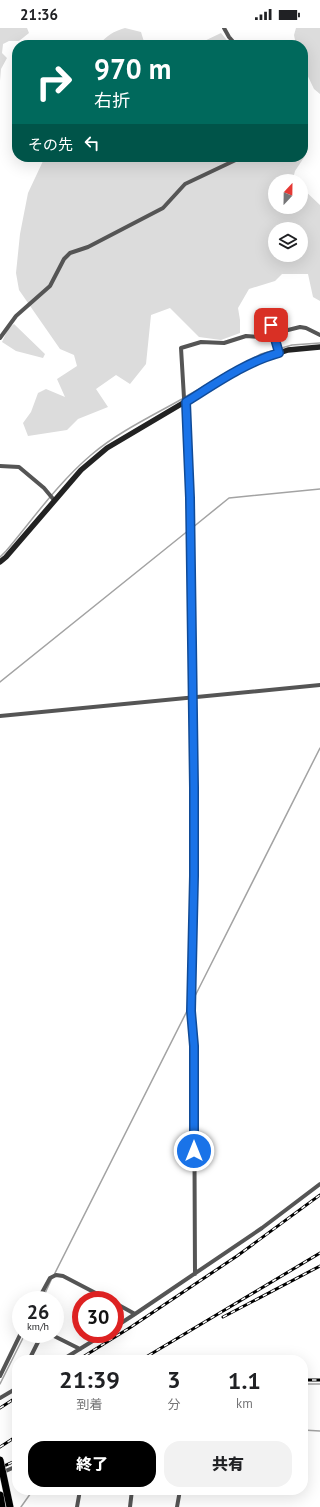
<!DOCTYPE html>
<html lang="ja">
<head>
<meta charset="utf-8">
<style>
  body { margin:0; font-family:"PT Sans","Noto Sans JP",sans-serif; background:#f2f2f2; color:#202124; height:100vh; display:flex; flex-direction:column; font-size:15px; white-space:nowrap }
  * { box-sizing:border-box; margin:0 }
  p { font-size:13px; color:#757577 }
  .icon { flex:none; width:22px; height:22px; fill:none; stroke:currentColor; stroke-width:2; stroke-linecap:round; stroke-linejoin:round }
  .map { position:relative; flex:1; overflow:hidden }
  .sheet { position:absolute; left:12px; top:1327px; width:296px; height:140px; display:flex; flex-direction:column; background:#fff; border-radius:16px; box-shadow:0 4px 16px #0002 }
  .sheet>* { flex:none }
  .hud { position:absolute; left:12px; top:12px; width:296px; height:122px; border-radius:16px; box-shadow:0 4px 16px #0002; background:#00695c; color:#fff; overflow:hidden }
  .needle { width:26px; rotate:22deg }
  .fabs { position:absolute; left:268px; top:146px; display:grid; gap:8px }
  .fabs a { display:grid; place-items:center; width:40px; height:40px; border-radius:50%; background:#fff; box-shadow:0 4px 16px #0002; font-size:20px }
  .speed { position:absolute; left:12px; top:1263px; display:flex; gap:8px; font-size:20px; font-weight:700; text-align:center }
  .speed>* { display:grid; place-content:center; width:52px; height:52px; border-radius:50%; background:#fff; box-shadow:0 4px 16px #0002; line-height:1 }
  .speed small { font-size:10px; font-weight:400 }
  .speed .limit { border:6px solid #d22; background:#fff; color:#111 }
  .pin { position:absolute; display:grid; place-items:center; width:34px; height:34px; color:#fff; margin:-17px; border-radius:8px; box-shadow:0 2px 6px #0006 }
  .me { position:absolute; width:44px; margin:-22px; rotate:0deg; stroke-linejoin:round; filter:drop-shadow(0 0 3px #0008) }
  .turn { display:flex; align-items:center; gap:14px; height:84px; padding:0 16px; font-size:18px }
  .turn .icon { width:52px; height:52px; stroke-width:2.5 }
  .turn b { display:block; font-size:28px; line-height:34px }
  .then { display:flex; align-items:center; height:38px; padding:0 16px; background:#0003; gap:8px; font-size:15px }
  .eta { display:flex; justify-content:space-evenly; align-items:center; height:68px; text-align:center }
  .eta b { font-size:24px; font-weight:800; line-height:28px }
  .primary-button { display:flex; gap:8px; margin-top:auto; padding:8px 16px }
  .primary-button a { flex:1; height:46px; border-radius:16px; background:#000; color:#fff; font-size:16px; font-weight:800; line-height:46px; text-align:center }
  .primary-button a+a { background:#f2f2f2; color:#202124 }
  .status { display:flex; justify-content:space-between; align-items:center; height:28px; padding:0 20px; background:#fff; direction:ltr }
  .status svg { height:11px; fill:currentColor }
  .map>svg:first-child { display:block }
</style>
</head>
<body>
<div class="status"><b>21:36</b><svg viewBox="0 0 49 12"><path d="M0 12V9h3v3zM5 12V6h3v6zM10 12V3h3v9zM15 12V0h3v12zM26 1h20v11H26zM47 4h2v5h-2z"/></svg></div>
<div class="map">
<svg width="320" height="1479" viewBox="0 0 320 1479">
  <rect width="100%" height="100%" fill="#fff"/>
  <path fill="#dcdcdc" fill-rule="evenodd" d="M0 0H27L29 5 19 13H9L3 16 2 25 7 30 1 41 0 53Z
    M125 0 141 4 145 17H99C106 8 114 3 125 0Z
    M296 0H320V66L314 61 303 38V17H296L294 7Z
    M221 5 231 17H196Z
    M303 114 305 128 295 143 293 151 295 153H275V179H301V159L320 177V273L313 269 308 246H282L275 253 249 261 238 280 240 292V305L221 312 199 309 170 280 151 287 146 336 130 356 116 347 96 361 108 379 78 391 67 402 28 408 23 395 31 384 38 365 46 361 65 369 57 351 77 338 74 327 60 321 19 262 16 245 20 206 28 165 43 133 47 129H303ZM275 201H301V227H275Z
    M14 296 45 326 43 330 16 323 2 314 8 301Z"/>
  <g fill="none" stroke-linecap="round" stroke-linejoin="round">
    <path stroke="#a3a3a3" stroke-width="1.5" d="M185 369 261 326 292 317 320 315
      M192 500 229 470 320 461
      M0 529 6 523C33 491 58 455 91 427 118 404 152 388 182 371
      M0 654 189 502
      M193 972 320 720
      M54 1247 189 979
      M42 1272 52 1250
      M0 1356 25 1306
      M303 1356H320
      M303 1402 320 1403
      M21 1479 33 1462"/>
    <path stroke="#555" stroke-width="4" d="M224 0 229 9 236 17
      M265 293 270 295 271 297 279 325
      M0 310 16 288 50 258 64 231 70 225 88 219 163 180 185 156 242 129
      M0 438 19 439 44 460 54 472
      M0 688 320 657
      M195 1246 194 1018 191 983 194 848V760L190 470 181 320 201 314 224 315 246 308 260 309 300 299 306 300 320 307
      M38 1272 50 1250 56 1247 63 1248 109 1272
      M115 1275 135 1286 262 1200 320 1156
      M115 1299 135 1286
      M50 1306 80 1321
      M29 1332 42 1306
      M62 1332 104 1306
      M0 1348 21 1305
      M0 1370 17 1360
      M1 1445 17 1438
      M77 1479 80 1462
      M130 1479 132 1462
      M177 1479 180 1462"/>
    <path stroke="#222" stroke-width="5.5" d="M0 534 6 529 81 442 107 420 232 346 261 331 288 322 320 319"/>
    <defs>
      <path id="rail" d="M223 1289 320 1238
        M78 1332 131 1299 237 1228 320 1167
        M141 1332 320 1225
        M303 1352H320
        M0 1380 17 1369
        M0 1419 17 1408
        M0 1440 17 1432"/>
    </defs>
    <use href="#rail" stroke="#000" stroke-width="3"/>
    <use href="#rail" stroke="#fff" stroke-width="1.5" stroke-dasharray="4.5" stroke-linecap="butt"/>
    <defs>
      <path id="highway-bridge" d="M0 1432 10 1479
        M0 1467 2 1479"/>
    </defs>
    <use href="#highway-bridge" stroke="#dbdbdb" stroke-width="8" stroke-linecap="butt"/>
    <use href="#highway-bridge" stroke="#000" stroke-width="7"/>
  </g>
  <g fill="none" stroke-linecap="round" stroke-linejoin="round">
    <defs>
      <path id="route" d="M194 1123V1018L191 983 194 848V760L190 470 186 374C215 356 246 334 279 325L271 297"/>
    </defs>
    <use href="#route" stroke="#114b97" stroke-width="10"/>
    <use href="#route" stroke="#1a73e8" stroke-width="7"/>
  </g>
</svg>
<div class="fabs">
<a><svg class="needle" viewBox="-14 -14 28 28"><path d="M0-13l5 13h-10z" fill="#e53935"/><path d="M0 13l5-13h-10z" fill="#757577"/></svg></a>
<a><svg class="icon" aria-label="layers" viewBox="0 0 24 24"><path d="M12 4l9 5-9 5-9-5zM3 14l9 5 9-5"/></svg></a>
</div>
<div class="speed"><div>26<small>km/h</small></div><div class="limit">30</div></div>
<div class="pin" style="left:271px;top:297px;background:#d93025"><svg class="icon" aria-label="arrive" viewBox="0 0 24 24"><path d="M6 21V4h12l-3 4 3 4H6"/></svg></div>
<svg class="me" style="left:194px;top:1123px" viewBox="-20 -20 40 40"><circle r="17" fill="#1a73e8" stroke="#fff" stroke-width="3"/><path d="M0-11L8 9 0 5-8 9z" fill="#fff"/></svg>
<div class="hud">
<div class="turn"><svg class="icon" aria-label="right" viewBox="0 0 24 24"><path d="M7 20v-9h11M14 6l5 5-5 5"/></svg><div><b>970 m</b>右折</div></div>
<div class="then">その先<svg class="icon" aria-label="left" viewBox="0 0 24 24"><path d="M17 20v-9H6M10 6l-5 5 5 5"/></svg></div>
</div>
<section class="sheet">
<div class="eta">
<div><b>21:39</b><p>到着</p></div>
<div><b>3</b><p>分</p></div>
<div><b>1.1</b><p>km</p></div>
</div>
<div class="primary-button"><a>終了</a><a>共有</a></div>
</section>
</div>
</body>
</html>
